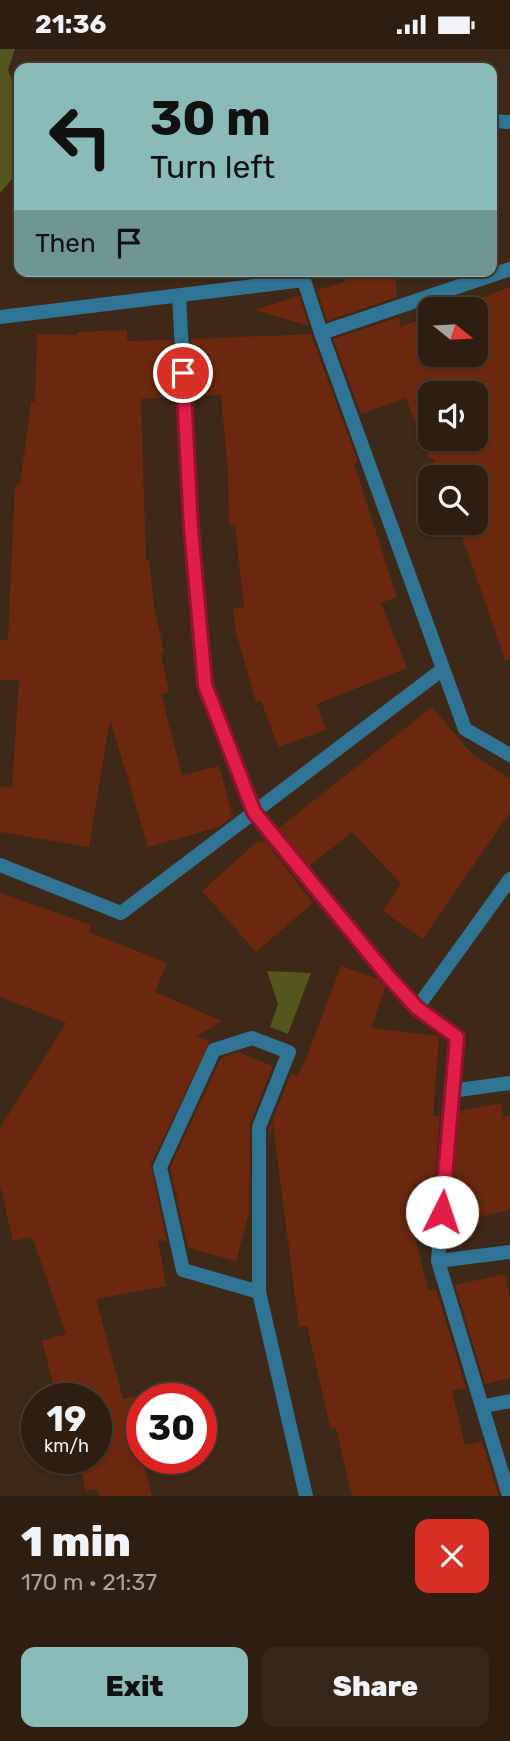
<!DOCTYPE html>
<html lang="en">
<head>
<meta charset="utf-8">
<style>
  body { margin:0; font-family:Rubik,sans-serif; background:#36271a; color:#f1f3f6; height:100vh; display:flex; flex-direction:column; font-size:26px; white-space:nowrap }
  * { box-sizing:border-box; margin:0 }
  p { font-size:23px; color:#a7a29f }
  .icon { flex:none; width:38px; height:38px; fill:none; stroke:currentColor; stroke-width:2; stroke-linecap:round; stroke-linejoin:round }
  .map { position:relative; height:1447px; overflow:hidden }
  .drawer { display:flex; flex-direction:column; background:#2e1e11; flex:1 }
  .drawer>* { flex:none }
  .guide { position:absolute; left:14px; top:14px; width:483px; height:214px; border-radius:14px; box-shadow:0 2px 5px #0004,0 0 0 2px #493c31; background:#8bbbb9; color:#111; overflow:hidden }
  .needle { width:46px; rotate:108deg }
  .fabs { position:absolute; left:418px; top:248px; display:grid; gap:14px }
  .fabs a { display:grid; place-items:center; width:70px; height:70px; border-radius:14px; background:#2e1e11; box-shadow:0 2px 5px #0004,0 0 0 2px #493c31; font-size:35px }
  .speed { position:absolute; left:21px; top:1334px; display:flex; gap:14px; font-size:35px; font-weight:700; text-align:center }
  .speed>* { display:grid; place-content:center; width:91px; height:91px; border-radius:50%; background:#2e1e11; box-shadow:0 2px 5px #0004,0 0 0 2px #493c31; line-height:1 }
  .speed small { font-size:18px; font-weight:400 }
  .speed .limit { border:10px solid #d22; background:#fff; color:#111 }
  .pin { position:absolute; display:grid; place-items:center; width:60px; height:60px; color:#fff; margin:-30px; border:4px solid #fff; border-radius:50%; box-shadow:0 2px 7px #0007 }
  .me { position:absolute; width:77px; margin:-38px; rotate:4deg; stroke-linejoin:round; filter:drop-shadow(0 0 5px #0008) }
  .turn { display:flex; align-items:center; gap:24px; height:147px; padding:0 21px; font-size:32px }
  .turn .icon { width:91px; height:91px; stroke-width:2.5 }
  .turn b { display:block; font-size:49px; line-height:60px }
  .then { display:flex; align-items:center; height:66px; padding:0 21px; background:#0003; gap:14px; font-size:26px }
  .round { display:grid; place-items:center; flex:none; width:74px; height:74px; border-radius:14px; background:#36271a }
  .head { display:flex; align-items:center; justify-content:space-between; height:119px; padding:0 21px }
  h1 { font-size:42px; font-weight:800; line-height:52px }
  .action { display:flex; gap:14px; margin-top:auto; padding:14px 21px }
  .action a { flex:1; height:80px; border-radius:14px; background:#8bbbb9; color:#111; font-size:28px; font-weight:800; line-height:80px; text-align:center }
  .action a+a { background:#36271a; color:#f1f3f6 }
  .status { display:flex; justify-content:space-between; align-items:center; height:49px; padding:0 35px; background:#2e1e11; direction:ltr }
  .status svg { height:19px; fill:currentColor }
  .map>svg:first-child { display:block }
</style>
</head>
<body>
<div class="status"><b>21:36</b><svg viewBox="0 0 49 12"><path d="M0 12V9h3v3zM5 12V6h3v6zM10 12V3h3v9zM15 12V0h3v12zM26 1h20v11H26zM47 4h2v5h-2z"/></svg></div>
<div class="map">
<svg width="510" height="1447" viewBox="0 0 510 1447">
  <rect width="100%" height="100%" fill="#3e2817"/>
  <path fill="#54561d" d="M0 0H15L8 21 19 48V122L0 144Z
    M267 922 311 924 288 985 270 978 278 955Z"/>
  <path fill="#6b280f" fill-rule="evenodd" d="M344 222H395L397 248 327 272 317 241 345 233Z
    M510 238V611H505L461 484 464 483 461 474H476V429H440L433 409 429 410 406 349 361 365 333 290 399 268 400 278 430 267V306H476V261H448ZM430 345H476V390H430Z
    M299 247 309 277 254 261Z
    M127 281V292L172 291 175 348 141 350 146 511 149 510 154 556 164 604 161 605 169 643 161 645 182 726 219 717 233 767 219 778 148 798 110 670 89 798 0 783V737L12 739 19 631H0V591H8L15 436H20L31 353 35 354 37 285 77 286V283Z
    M311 285 358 413 354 415 397 548 381 554 407 619 317 655 326 681 278 698 261 651 256 653 236 583 233 560 244 558 235 475 229 476 228 422 221 346 194 347 191 290Z
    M432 658 472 705 510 730V763L423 890 383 862 401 835 352 783 309 817 279 779Z
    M264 791 313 854 256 903 202 842 258 792 260 794Z
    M0 844 91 876 89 883 167 914 155 943 222 972 197 987 210 992 151 1115 167 1193 158 1190 166 1237 96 1250 123 1350 142 1346V1409L152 1447H99L98 1440 86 1442 78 1409H96V1349H57L42 1292 66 1285 32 1188 13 1192 0 1136V1079L66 974 0 948Z
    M341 917 378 930 385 939 371 979 439 987 433 1067 440 1066 431 1178 413 1181 428 1241 436 1240 466 1339 452 1342 465 1396 482 1392 499 1447H352L336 1379 331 1381 307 1277 299 1278 273 1075 269 1091V1080L291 1024 297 1027 305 1012Z
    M238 1003 273 1017 250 1075 249 1163 236 1212 188 1199 170 1119 221 1009Z
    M501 1054 504 1068 510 1066V1161L451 1174 459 1062Z
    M505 1225 510 1250V1329L485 1335 455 1236Z"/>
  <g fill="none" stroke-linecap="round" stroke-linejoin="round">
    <path stroke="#307495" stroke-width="14" d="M492 72 510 73
      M301 222 321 284 465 680 510 706
      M179 246 191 479 205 636 254 763 373 911 417 959 510 830
      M0 268 304 231
      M321 284 510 220
      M0 816 121 864 443 620
      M417 959 457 988 451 1042
      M438 1212 510 1203
      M259 1243 183 1221 160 1118 214 1001 252 989 289 1003 259 1078V1243L306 1447
      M484 1357 510 1352
      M509 1447 438 1212 451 1042 510 1034"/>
  </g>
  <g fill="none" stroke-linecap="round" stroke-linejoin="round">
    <defs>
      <path id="route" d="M183 324 191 479 205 636 254 763 388 927 417 959 457 988 442 1163"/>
    </defs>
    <use href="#route" stroke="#92132f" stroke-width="18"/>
    <use href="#route" stroke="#e11d48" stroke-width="12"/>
  </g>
</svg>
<div class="fabs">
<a><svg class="needle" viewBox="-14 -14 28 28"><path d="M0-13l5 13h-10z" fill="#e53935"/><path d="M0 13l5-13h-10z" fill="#a7a29f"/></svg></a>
<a><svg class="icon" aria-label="sound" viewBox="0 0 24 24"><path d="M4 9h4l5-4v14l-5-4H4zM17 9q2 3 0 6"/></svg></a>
<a><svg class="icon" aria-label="search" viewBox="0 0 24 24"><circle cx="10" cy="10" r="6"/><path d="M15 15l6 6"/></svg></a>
</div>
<div class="speed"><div>19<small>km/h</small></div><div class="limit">30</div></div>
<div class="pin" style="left:183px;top:324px;background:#d93025"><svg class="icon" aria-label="arrive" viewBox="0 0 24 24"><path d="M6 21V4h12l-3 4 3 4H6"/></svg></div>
<svg class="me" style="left:442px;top:1163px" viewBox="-20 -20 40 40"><circle r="19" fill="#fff"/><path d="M0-13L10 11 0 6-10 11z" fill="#e11d48"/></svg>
<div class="guide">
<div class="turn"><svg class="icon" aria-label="left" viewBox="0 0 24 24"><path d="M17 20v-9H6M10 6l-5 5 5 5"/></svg><div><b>30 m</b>Turn left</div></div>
<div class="then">Then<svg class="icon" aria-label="arrive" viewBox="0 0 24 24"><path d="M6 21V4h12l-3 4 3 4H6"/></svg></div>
</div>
</div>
<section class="drawer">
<div class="head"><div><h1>1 min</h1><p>170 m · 21:37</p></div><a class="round" style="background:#d93025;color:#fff"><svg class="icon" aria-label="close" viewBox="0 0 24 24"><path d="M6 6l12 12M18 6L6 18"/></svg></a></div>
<div class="action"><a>Exit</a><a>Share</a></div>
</section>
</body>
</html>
